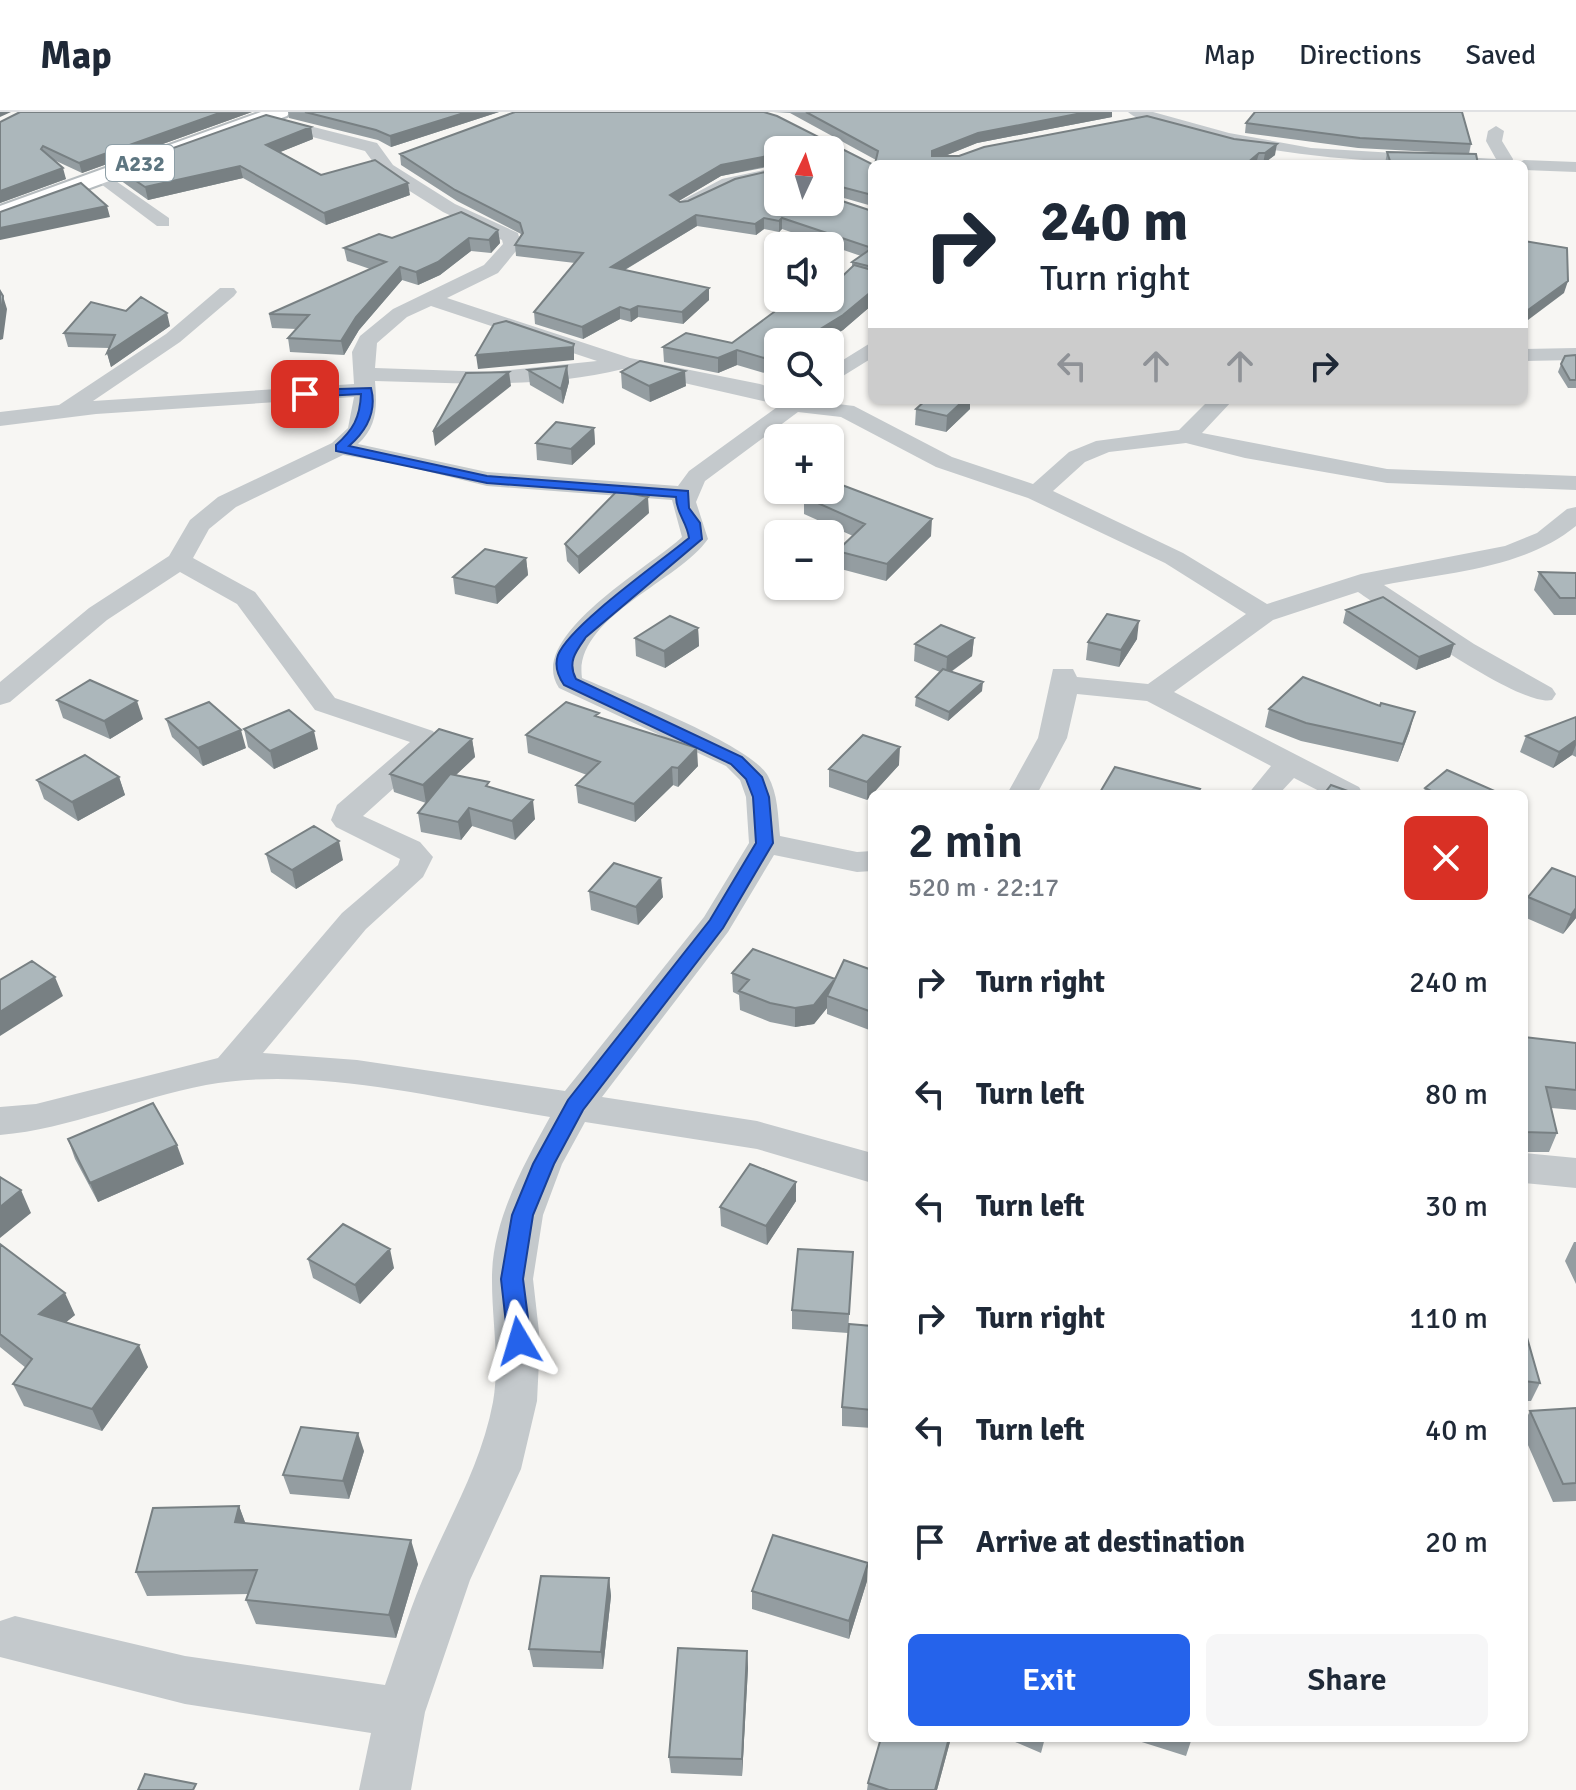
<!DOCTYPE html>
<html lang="en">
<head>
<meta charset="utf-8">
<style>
  body { margin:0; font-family:Signika,sans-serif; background:#f6f6f7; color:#1f2937; height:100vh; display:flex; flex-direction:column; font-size:30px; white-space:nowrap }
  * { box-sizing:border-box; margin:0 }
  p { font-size:26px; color:#747a83 }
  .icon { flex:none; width:44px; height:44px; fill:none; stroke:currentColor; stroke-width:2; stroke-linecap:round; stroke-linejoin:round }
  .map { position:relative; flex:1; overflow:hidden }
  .sheet { position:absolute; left:868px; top:678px; width:660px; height:952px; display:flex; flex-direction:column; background:#fff; border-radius:12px; box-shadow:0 2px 6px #0004 }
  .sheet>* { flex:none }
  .hud { position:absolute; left:868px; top:48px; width:660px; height:244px; border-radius:12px; box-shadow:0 2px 6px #0004; background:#fff; color:#1f2937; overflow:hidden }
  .needle { width:52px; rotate:4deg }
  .controls { position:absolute; left:764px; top:24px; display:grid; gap:16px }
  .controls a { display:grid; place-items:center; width:80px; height:80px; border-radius:12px; background:#fff; box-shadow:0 2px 6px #0004; font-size:40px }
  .pin { position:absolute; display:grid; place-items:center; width:68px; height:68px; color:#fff; margin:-34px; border-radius:16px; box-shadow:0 4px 12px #0006 }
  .me { position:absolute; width:88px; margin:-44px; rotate:353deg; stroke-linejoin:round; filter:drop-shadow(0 0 6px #0008) }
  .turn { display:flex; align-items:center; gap:28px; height:168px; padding:0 40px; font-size:36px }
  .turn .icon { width:104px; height:104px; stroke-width:2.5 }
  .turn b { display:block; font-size:56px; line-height:68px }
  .lanes { display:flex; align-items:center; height:76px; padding:0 40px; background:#0003; justify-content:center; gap:40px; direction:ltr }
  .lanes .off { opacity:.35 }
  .round { display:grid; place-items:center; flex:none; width:84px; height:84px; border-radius:12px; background:#f6f6f7 }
  .head { display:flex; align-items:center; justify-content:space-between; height:136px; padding:0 40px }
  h1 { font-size:48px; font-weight:600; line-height:60px }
  .primary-button { display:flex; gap:16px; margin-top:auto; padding:16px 40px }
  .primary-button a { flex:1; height:92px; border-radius:12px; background:#2563eb; color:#fff; font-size:32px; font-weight:600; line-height:92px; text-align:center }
  .primary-button a+a { background:#f6f6f7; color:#1f2937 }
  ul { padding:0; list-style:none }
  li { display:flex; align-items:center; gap:24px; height:112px; padding:0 40px }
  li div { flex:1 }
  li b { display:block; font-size:30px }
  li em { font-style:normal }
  header { display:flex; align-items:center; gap:48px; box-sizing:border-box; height:112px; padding:0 40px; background:#fff; border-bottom:2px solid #e0e1e3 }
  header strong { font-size:38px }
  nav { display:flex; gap:44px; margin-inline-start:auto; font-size:28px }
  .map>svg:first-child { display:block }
</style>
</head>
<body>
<header>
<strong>Map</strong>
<nav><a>Map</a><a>Directions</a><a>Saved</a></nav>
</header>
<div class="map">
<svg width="1576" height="1678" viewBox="0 0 1576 1678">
  <rect width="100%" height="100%" fill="#f7f6f3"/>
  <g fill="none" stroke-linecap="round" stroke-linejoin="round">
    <defs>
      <path id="primary" d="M261 0H290L287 4 0 109V94Z"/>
    </defs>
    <use href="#primary" stroke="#b6bcbf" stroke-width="4"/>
    <path fill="#c4c9cc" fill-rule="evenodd" d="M1128 0H1153L1229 21 1311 36 1496 47 1486 29 1488 19 1496 14 1504 19 1502 29 1513 47 1512 52C1399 52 1289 49 1179 17 1164 13 1139 10 1128 0Z
      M266 3 377 31 393 53 455 92 518 121 521 133 498 161 447 186 630 246 760 272 778 278V282H820L814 289 854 294 952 345 1033 372 1069 340 1096 329 1179 318 1209 288H1233L1202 321 1387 357 1576 364V378L1387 371 1245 346 1186 331 1109 340 1085 350 1053 379 1183 441 1267 492 1361 462 1505 434 1537 421 1567 397 1576 395V414C1523 457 1448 460 1384 473L1474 532 1552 576 1556 582 1552 588C1520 596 1391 502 1358 480L1273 508 1174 580 1359 675 1363 682H1325L1294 666 1279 682H1248L1271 654 1147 589 1077 582 1067 626 1037 682H1007L1038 626 1053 557H1073L1077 565 1148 572 1246 502 1165 451 1028 386 936 355 841 305 798 300 705 369 696 390 708 427C678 470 573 506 582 566 621 583 750 632 768 664 778 682 778 704 780 724L857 740 872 739V759L857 760 774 743 728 820 602 985 757 1009 872 1041V1071L757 1037 585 1010 562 1052 543 1103 533 1167 540 1229 537 1289 521 1357 470 1468 425 1600 411 1678H359L371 1621 185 1592 0 1545V1509L15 1504 185 1544 385 1573C399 1533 411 1492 429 1453 453 1399 482 1349 493 1290 500 1249 492 1210 492 1169 491 1111 523 1054 550 1005 443 988 314 953 206 973 136 986 71 1017 0 1023V995L36 992 218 946 342 801 398 753 400 747 336 715 331 708 337 693 410 630 315 598 237 492 180 460 107 508 10 590 0 593V570L89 496 169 444 190 408 218 385 332 331 348 316 354 285 96 302 0 314V300L59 293 166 222 220 176H234L237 180 234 184 180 230 93 289 354 272 352 240 360 224 393 197 484 153 503 132 502 128 443 100 381 61 365 39 260 11 258 8ZM431 194 597 249 491 260 375 256 377 231 407 205ZM623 257 780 293 689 359 678 374 487 360 358 332C378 314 377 293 375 269 458 271 542 277 623 257ZM343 343 397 352 487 374 672 388 682 425C652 454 524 525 559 576L726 654 740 668 746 685 749 731 704 805 565 979 357 948 263 941 366 817 423 765 433 745 420 730 363 704 436 638 441 632 433 619 335 586 255 480 193 446 209 417 236 395Z
      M1524 48 1576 50V60L1524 58V52H1516Z
      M778 55V65L734 75 688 97 682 98 673 93 722 67Z
      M103 60 169 106V114H157L97 69 94 65Z
      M872 230V246L830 272V256Z
      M1576 236V248L1524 249V237Z
      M1524 1041 1576 1046V1076L1524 1071Z"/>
    <use href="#primary" fill="#fff" fill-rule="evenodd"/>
  </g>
  <path fill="#949da1" d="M252 0 82 61 54 48 66 67 0 91V10Z
    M288 0H499L391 35 378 28 289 6Z
    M515 0H764L777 4 872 52V94L830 82V38H778V53L721 64 679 89H688L735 67 778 57V90H830V85L872 99V193L843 218 823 230H778V258L771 263 737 253 718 261 664 250 663 235 686 221 732 231 793 186H802L816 189 820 186H830V176L852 155V150L861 144 782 117 779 120 764 117 756 123 697 114 625 158 709 176V188L683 212 638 205 631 210 620 207 583 227 535 212 534 200 575 151 516 144 515 133 521 122 457 89 401 53 400 42Z
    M773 0H1112V5L977 31 945 44H959L1147 4 1275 43 1263 52H875L876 48 790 1Z
    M1246 11 1471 32 1469 42 1478 52H1385L1387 40 1451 41 1358 36 1245 21Z
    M311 15 313 27 280 40 321 63 410 83 326 113 243 66 148 88 120 68 117 56Z
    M498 118 500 131 491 141 471 139 440 163 418 173 402 168 359 218 344 243 290 240 288 226 297 217 272 216 269 202 370 157 347 149 344 136 392 126Z
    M126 199 170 214 111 255 107 241 109 236 68 235 64 221Z
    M1576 243V276H1568L1558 260 1561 252Z
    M567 254 569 270 563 292 530 273 528 258Z
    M621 260 686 274 650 290 622 276Z
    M916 297H970L946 320 915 313Z
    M594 316 595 332 572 353 537 348 536 331Z
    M804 385 931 424 886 469 837 456V439L853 424 804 402Z
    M649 401 579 462 567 449 565 432Z
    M526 446 528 463 497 492 455 482 453 465Z
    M1539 460 1576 461V503H1554L1534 478Z
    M1346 498 1454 532 1450 545 1416 558 1343 511Z
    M698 516 699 534 665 556 636 544 635 526Z
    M974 526 972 544 951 560 982 579 948 609 915 594 916 585 940 560 914 549 915 532Z
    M1137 527 1119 555 1086 548 1088 530Z
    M57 588 143 607 110 627 63 606Z
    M1269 597 1410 618 1398 650 1301 629 1265 615Z
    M1576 605V645L1572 643 1553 656 1520 640 1526 624Z
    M599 606 698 654 678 675 673 673 635 710 578 691 576 673 587 663 528 641 526 623Z
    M166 607 246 636 203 654 172 625Z
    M244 617 318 637 274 657 248 635Z
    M472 627 475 645 456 663 490 675 535 707 515 728 472 714 461 728 421 720 418 701 426 691 394 680 390 662Z
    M899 653 867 688 829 675V657Z
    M119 665 125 683 78 709 44 687 37 668Z
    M1425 676 1497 682H1423Z
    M266 742 343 748 296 777 271 760Z
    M1576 765V806L1563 822 1524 805V796L1528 785Z
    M589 779 663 785 638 813 591 798Z
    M872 858V919L827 902V896L814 912 795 915 770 910 740 898 739 883 733 880 732 861 835 867Z
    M1524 925 1576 931V998L1551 996 1557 1021 1549 1040H1524Z
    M68 1027 184 1052 98 1090 75 1047Z
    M796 1070V1089L767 1133 721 1114 720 1095Z
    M1574 1130H1576V1172L1565 1149Z
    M0 1132 75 1203 66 1210 148 1255 102 1319 24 1294 13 1272 26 1256 0 1235Z
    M853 1140 848 1221 792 1217V1198Z
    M872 1144V1180L869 1179Z
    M308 1147 394 1156 360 1192 313 1166Z
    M872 1214V1316L842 1314V1295Z
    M1524 1215 1540 1271 1531 1289H1524Z
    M1576 1296V1389L1553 1390 1524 1324V1311L1530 1299Z
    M364 1339 349 1387 290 1382 283 1363Z
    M239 1394 245 1411 418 1452 396 1526 256 1512 246 1488 249 1482 147 1484 136 1460Z
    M609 1466 611 1484 603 1557 533 1555 529 1537Z
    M867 1469 849 1527 752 1497V1479Z
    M747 1539 748 1556 742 1664 671 1661 669 1645Z
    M881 1626H951L937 1678H867L868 1671Z
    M1006 1626H1045L1041 1641Z
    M1129 1626H1192L1186 1644Z"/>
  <path fill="#788083" d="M0 0H11L0 5Z
    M222 0H252L82 61 79 51Z
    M467 0H499L391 35 390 24Z
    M1087 0H1112V5L977 31 932 49V39L978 21Z
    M311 15 313 27 268 45 266 33Z
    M1277 32 1275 43 1263 52 1265 41Z
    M1259 41 1256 52H1246Z
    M777 42V52L721 64 670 94V83L721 53Z
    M240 54 243 66 148 88 145 75Z
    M63 56 66 67 0 91V79Z
    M408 71 410 83 326 113 324 101Z
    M107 94 110 105 0 128V116Z
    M696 103 697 114 611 166V155Z
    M764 106V117L756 123 755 112Z
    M782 106V117L779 120V109Z
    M498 118 500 131 491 141 489 128Z
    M469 126 471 139 440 163 418 173 416 160Z
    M400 155 402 168 359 218 344 243 341 229 356 205Z
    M1568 169 1564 181 1524 211V201Z
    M709 176V188L683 212 682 200Z
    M872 179V193L843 218 823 230H799Z
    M3 184 7 197 3 227 0 228V210Z
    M638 194V205L631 210 630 198Z
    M620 195V207L583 227 582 215Z
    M167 201 170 214 111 255 107 241Z
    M574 232V248L478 257 476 243Z
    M737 238V253L718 261V246Z
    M778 243V258L771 263V248Z
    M567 254 569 270 563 292 561 277Z
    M685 259 686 274 650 290 649 274Z
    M509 260 511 274 435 334 433 320Z
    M964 288H970V297L946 320 947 304Z
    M594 316 595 332 572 353 571 337Z
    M648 385 649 401 579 462 578 445Z
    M932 407 931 424 886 469 887 452Z
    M526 446 528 463 497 492 495 475Z
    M1139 509 1137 527 1119 555 1121 538Z
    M698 516 699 534 665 556 664 539Z
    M974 526 972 544 946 563 947 545Z
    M1454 532 1450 545 1416 558 1419 545Z
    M983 570 982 579 948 609 949 600Z
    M137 589 143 607 110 627 104 609Z
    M1415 600 1410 618 1398 650 1403 632Z
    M241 618 246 636 203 654 198 636Z
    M314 619 318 637 274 657 270 639Z
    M472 627 475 645 426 691 423 673Z
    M1576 628V633L1572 643 1553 656 1559 640Z
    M900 635 899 653 867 688V670Z
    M697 636 698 654 678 675V656Z
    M672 655 673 673 635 710 634 692Z
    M119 665 125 683 78 709 72 690Z
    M533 688 535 707 515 728 512 709Z
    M469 696 472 714 461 728 458 710Z
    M339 729 343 748 296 777 292 758Z
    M661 766 663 785 638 813 636 795Z
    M1576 796V806L1563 822 1571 803Z
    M55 865 63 884 0 924V900Z
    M835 867 827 884V896L814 912 795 915V896Z
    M177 1033 184 1052 98 1090 90 1071Z
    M796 1070V1089L767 1133 766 1114Z
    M21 1078 31 1101 0 1126V1095Z
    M390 1137 394 1156 360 1192 355 1173Z
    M65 1181 75 1203 49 1224 39 1202Z
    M139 1233 148 1255 102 1319 92 1297Z
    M358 1321 364 1339 349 1387 343 1369Z
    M239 1394 248 1418 235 1410Z
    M411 1428 418 1452 396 1526 389 1503Z
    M868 1451 867 1469 849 1527V1509Z
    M609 1466 611 1484 603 1557 601 1540Z
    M747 1539 748 1556 742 1664V1647Z
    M949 1626H951L937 1678H935Z"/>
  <path fill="#acb7bb" stroke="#788083" stroke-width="2" d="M20 0H222L79 51 43 34 41 37 63 56 0 79V10Z
    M305 0H467L390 24 376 18Z
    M515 0H764L777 4 872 52V83L830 72V38H778V42L721 53 670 83 680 90 688 89 735 67 778 57V90H830V85L872 99V155L852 150 872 136 782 106 779 109 764 106 755 112 696 103 611 155 709 176 682 200 638 194 630 198 620 195 582 215 534 200 583 141 515 133 523 121 520 111 455 78 400 42Z
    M806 0H1087L978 21 932 39V44H959L984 35 1147 4 1234 27 1277 32 1265 41H1259L1246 52H875L878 39Z
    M1255 0H1462L1471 32 1360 26 1246 11Z
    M266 3 311 15 266 33 321 63 375 48 408 71 324 101 240 54 145 75 117 56Z
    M1387 40 1476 42 1478 52H1391Z
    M81 71 107 94 0 116V100Z
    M461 100 498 118 489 128 469 126 438 150 416 160 400 155 356 205 341 229 288 226 309 203 269 202 386 150 344 136 379 122 392 126Z
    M1524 129 1567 136 1568 169 1524 201Z
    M854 153 872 158V179L843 203 799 230H778V243L771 248 737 238 718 246 663 235 686 221 732 231 793 186H802L816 189 820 186H830V176Z
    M0 179 3 184 0 210Z
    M141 185 167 201 107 241 115 223 64 221 91 190 126 199Z
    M506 209 574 232 573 235 476 243 494 212Z
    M1576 243V268H1570L1561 252 1565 244Z
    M640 249 685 259 649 274 621 260Z
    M567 254 561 277 528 258Z
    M509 260 433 320 466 261Z
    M926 288H964L947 304 916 297Z
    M556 310 594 316 571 337 536 331Z
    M834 370 932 407 887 452 837 439 865 412 804 385 818 378H830V372Z
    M617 379 648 385 578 445 565 432Z
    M485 437 526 446 495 475 453 465Z
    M1539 460 1576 461V486H1560Z
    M1383 485 1454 532 1419 545 1346 498Z
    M1107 502 1139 509 1121 538 1088 530Z
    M670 504 698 516 664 539 635 526Z
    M941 513 974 526 947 545 915 532Z
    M943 557 983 570 949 600 916 585Z
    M1303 565 1380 594 1381 591 1415 600 1403 632 1306 611 1269 597Z
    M90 568 137 589 104 609 57 588Z
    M209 590 241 618 198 636 166 607Z
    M566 590 599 601 595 604 697 636 678 656 672 655 634 692 576 673 600 650 526 623Z
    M289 598 314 619 270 639 244 617Z
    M1576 605V628L1559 640 1526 624Z
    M439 617 472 627 423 673 390 662Z
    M863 623 900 635 867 670 829 657Z
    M85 643 119 665 72 690 37 668Z
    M1115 655 1200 677 1197 682H1099Z
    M1447 658 1497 680 1495 682H1437L1425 676Z
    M450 662 489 670 486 674 533 688 512 709 469 696 458 710 418 701Z
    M1331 673 1356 682H1324Z
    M314 714 339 729 292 758 266 742Z
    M614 751 661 766 636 795 589 779Z
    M1552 756 1576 765V796L1571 803 1528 785Z
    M753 837 835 867 814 893 795 896 770 891 739 879 749 868 732 861Z
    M844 848 872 858V900L827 884Z
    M32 849 55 865 0 900V868Z
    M1524 925 1576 931V978L1546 975 1557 1021 1524 1020Z
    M153 991 177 1033 90 1071 68 1027Z
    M750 1052 796 1070 766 1114 720 1095Z
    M0 1065 21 1078 0 1095Z
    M343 1112 390 1137 355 1173 308 1147Z
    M0 1132 65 1181 39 1202 139 1233 92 1297 13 1272 32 1247 0 1222Z
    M798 1137 853 1140 849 1202 792 1198Z
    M849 1212 872 1214V1298L842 1295Z
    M1524 1215 1540 1271 1524 1269Z
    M1576 1296V1371L1563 1372 1530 1299Z
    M301 1315 358 1321 343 1369 283 1363Z
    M239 1394 235 1410 411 1428 389 1503 246 1488 257 1458 136 1460 153 1396Z
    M773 1423 868 1451 849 1509 752 1479Z
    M541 1464 609 1466 601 1540 529 1537Z
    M678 1536 747 1539 742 1647 669 1645Z
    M881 1626H949L935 1678H889L868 1671Z
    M145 1662 196 1672 193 1678H138Z"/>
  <path fill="#2563eb" stroke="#184099" stroke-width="2" d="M371 276C377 299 366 319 349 334L487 364 688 379 689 396 700 411 702 427 586 525C576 539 567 550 576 567L742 645 762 665 769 685 773 731 723 816 583 998 554 1052 533 1103 523 1167 531 1229 527 1235H511L508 1229 501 1167 512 1103 533 1052 568 988 710 808 756 731 753 685 746 667 731 652 564 573C558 564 554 554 558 543 570 513 660 450 689 426 687 410 676 401 676 385L487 371 336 339V333C353 318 360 306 361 282L305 285 299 282 305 278Z"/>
  <g text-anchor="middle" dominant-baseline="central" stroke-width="8" stroke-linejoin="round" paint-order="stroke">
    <rect fill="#fff" stroke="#8e9fa7" stroke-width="2" x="106" y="33" width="68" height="36" rx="6"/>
    <g font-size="22" font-weight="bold" fill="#5e7681">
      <text x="140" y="51">A232</text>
    </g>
  </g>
</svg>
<div class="controls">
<a><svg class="needle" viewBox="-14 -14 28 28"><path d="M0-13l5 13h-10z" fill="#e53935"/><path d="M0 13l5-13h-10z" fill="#747a83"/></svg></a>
<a><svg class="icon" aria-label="sound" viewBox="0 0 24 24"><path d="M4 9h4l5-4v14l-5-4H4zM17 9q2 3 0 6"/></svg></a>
<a><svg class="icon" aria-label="search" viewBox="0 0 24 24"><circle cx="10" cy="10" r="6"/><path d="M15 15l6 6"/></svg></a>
<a>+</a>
<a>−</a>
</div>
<div class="pin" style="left:305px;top:282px;background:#d93025"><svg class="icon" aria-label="arrive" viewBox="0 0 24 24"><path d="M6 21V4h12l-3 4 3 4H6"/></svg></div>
<svg class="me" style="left:519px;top:1229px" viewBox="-20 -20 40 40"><path d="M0-17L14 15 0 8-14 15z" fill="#2563eb" stroke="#fff" stroke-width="4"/></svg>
<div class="hud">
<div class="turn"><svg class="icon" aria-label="right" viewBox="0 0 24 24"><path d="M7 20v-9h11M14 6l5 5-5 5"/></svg><div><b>240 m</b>Turn right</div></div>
<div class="lanes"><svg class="icon off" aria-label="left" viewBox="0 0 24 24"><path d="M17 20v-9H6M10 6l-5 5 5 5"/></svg><svg class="icon off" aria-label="ahead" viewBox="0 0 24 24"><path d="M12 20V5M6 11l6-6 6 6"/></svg><svg class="icon off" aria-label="ahead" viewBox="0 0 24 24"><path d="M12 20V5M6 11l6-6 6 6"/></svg><svg class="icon" aria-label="right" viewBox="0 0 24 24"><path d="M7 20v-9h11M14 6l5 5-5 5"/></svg></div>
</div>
<section class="sheet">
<div class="head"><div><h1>2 min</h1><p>520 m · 22:17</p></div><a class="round" style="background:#d93025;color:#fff"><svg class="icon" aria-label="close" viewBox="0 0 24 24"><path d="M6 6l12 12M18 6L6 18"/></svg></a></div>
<ul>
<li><svg class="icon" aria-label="right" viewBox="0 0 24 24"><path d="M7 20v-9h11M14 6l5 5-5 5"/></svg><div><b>Turn right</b></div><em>240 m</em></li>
<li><svg class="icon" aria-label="left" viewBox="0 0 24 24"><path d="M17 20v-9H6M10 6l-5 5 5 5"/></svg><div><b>Turn left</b></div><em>80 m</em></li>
<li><svg class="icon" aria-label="left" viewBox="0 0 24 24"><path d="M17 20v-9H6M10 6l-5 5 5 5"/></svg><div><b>Turn left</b></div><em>30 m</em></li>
<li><svg class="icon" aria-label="right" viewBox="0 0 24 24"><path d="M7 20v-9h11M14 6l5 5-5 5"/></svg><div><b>Turn right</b></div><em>110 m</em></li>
<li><svg class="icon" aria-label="left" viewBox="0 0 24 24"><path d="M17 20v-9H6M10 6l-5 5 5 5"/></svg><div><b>Turn left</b></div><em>40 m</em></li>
<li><svg class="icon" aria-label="arrive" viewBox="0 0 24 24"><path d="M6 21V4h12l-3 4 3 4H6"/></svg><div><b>Arrive at destination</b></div><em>20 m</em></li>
</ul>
<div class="primary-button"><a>Exit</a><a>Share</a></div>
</section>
</div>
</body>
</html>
